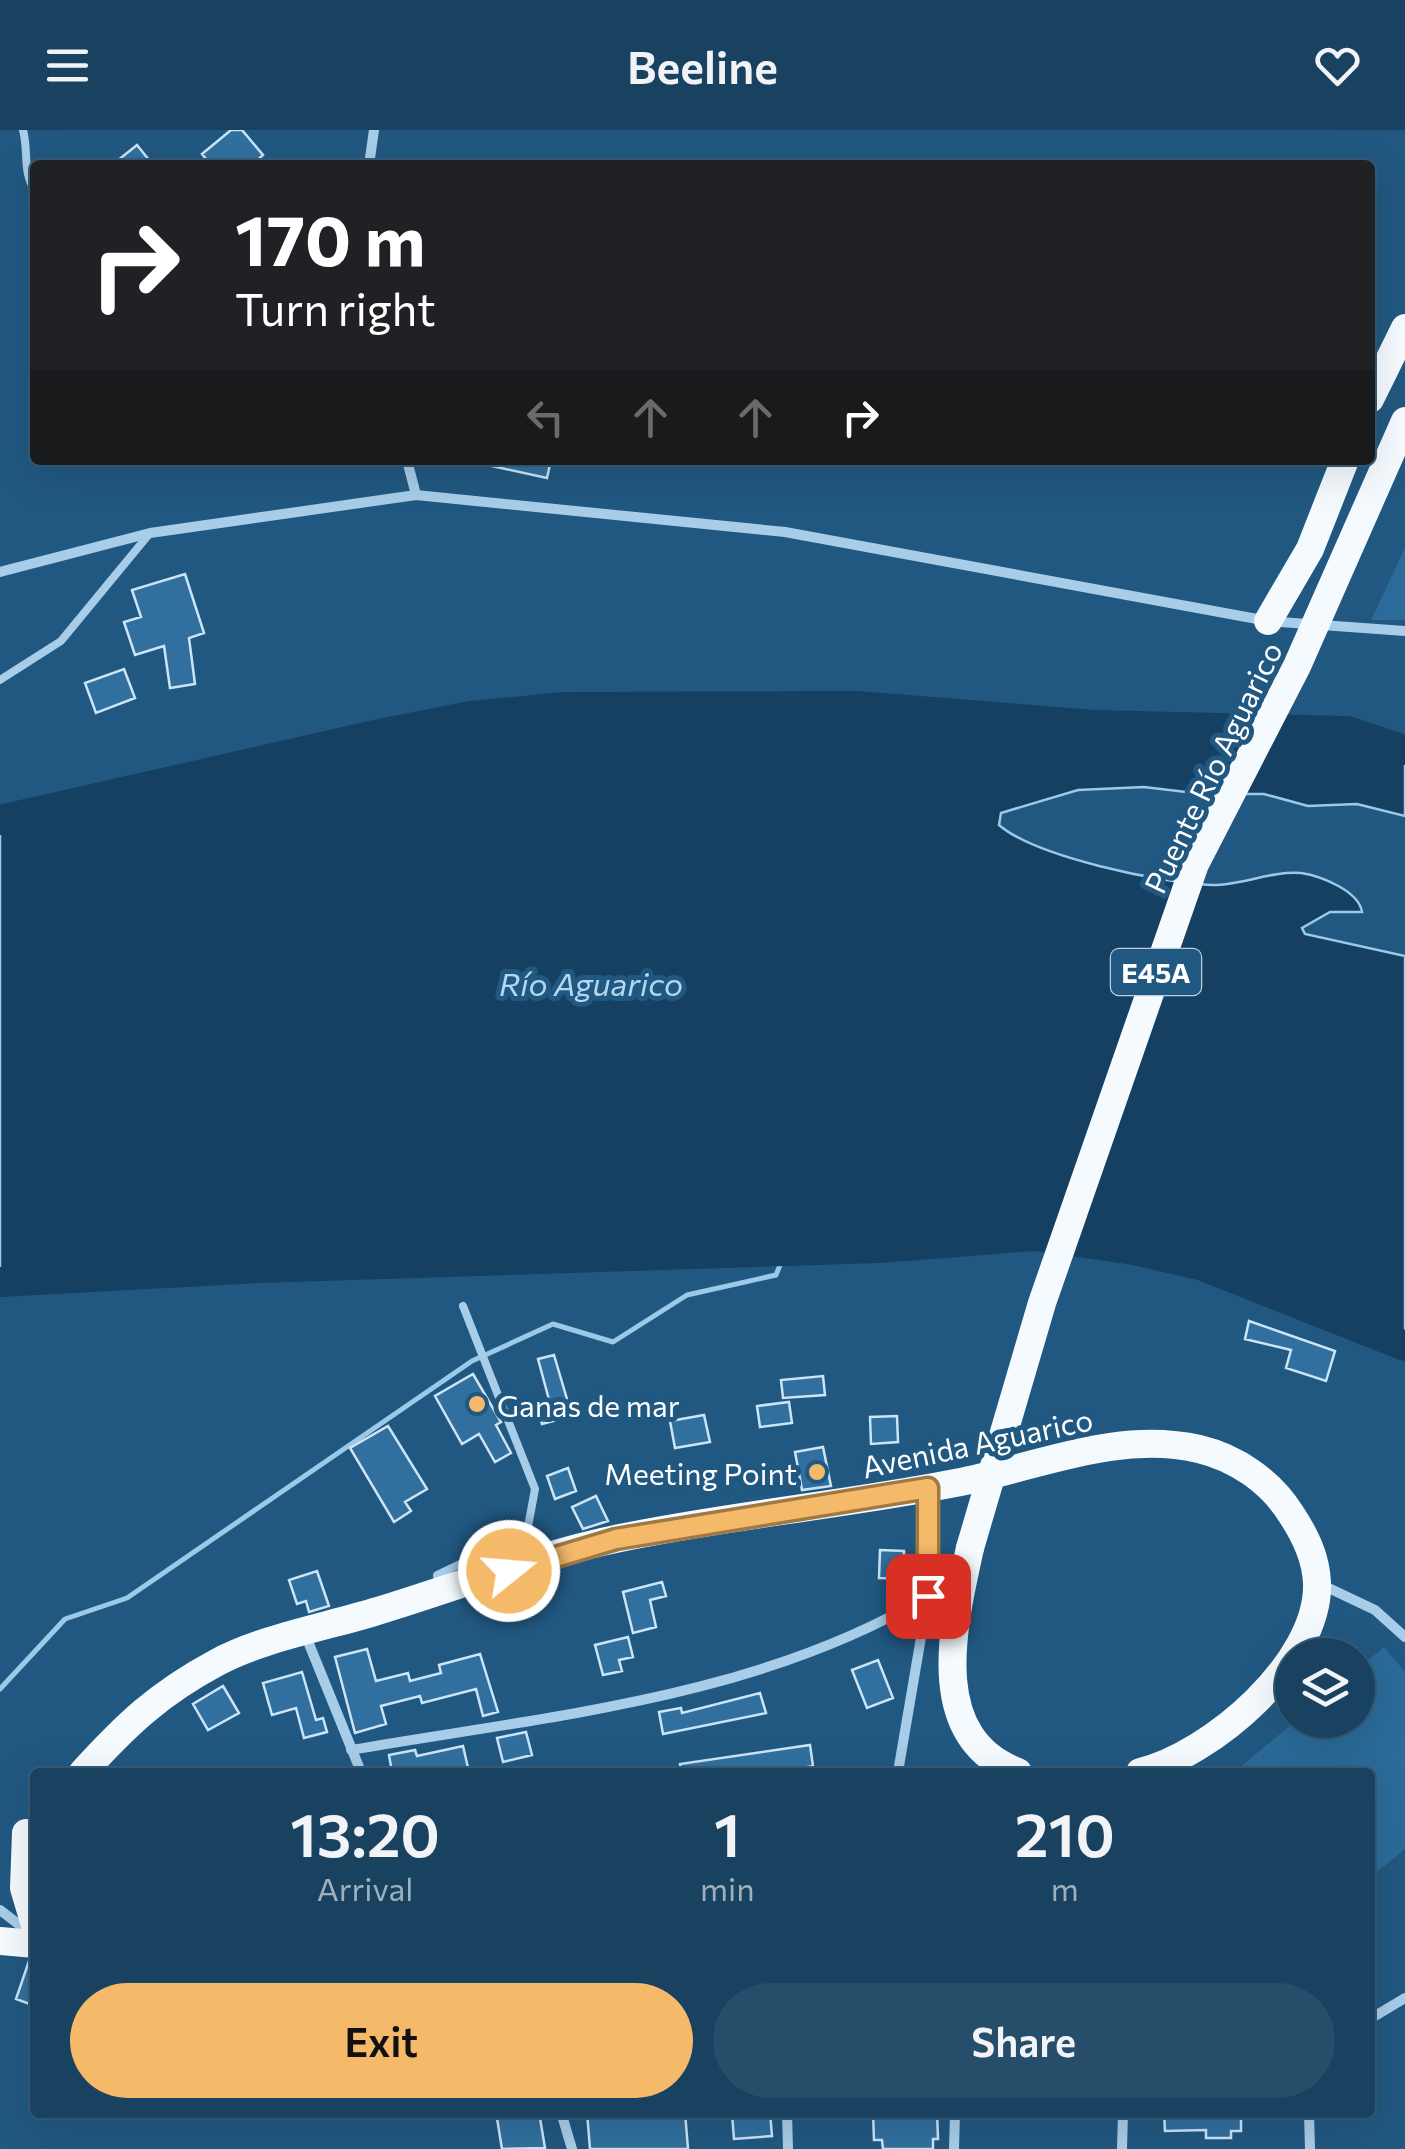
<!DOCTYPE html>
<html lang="en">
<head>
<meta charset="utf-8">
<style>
  body { margin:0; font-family:Commissioner,sans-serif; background:#264d6a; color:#f1f3f6; height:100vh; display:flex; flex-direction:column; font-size:38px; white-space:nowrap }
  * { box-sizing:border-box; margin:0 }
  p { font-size:32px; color:#9fb0bd }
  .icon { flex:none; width:55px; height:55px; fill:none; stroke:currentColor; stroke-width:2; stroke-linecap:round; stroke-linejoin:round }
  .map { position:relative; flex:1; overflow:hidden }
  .side { position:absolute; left:30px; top:1638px; width:1345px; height:350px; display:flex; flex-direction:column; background:#194261; border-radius:10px; box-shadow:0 10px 40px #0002,0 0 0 2px #375b76 }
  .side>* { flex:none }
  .hud { position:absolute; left:30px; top:30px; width:1345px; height:305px; border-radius:10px; box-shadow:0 10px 40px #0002,0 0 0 2px #375b76; background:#202124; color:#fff; overflow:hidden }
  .buttons { position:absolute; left:1275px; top:1508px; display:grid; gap:20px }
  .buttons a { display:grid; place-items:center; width:100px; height:100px; border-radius:50%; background:#194261; box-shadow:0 10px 40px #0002,0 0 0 2px #375b76; font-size:50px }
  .pin { position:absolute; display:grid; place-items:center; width:85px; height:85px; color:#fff; margin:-42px; border-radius:20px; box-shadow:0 5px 15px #0006 }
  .me { position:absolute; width:110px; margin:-55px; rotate:73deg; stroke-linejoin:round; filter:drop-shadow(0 0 8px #0008) }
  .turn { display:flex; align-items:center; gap:35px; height:210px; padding:0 40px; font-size:45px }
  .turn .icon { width:130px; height:130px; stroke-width:2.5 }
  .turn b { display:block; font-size:70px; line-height:85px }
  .lanes { display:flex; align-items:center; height:95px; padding:0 40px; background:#0003; justify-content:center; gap:50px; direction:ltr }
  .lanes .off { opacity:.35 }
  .eta { display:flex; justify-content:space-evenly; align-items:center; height:170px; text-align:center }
  .eta b { font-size:60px; font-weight:600; line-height:70px }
  .action { display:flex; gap:20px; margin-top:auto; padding:20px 40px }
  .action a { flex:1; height:115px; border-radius:60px; background:#f4b969; color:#111; font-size:40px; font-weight:600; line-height:115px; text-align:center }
  .action a+a { background:#264d6a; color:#f1f3f6 }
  header { display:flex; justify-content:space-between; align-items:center; height:130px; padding:0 40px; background:#194261; font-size:45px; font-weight:600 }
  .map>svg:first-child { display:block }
</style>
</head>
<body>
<header><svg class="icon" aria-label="menu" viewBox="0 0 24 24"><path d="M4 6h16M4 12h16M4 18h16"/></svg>Beeline<svg class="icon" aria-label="heart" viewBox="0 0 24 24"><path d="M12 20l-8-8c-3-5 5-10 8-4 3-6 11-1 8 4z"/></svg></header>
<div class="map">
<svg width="1405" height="2019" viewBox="0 0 1405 2019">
  <rect width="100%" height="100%" fill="#215881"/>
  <path fill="#2b6b99" d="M1405 418V490H1371Z
    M1384 1517 1405 1542V1719L1370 1748V1642H1234L1297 1590H1358V1539Z"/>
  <path fill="#164061" stroke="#9bcae9" stroke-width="2.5" d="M857 576 1095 595 1347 601 1405 620V686L1357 674 1308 676 1264 664H1203L1144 657 1078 660 1001 683 999 695C1036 727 1161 753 1211 755 1241 756 1273 740 1301 743 1321 746 1359 761 1362 782H1330L1302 798 1305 804 1405 826V1216L1203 1136 1134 1120 1035 1106 880 1118 259 1138 0 1152V690L471 586 565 577Z"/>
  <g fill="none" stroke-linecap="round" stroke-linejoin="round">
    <path stroke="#9bcae9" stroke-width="5" d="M0 1559 65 1489 127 1468 472 1231 553 1194 613 1212 687 1165 776 1145 786 1120"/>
    <path stroke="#164061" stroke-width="30" d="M0 690 384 603 471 586 565 577 857 576 1095 595 1347 601 1405 620
      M0 1152 259 1138 880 1118 1035 1106 1134 1120 1203 1136 1405 1216"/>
  </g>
  <path fill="#31709e" stroke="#cbe4f6" stroke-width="2.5" d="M231 0H242L263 25 252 35H211L202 24Z
    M137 15 153 35H112Z
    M493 330H551L547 348 492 336Z
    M185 444 204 503 189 508 195 554 170 558 164 516 135 525 124 492 141 487 132 460Z
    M124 539 135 568 96 583 85 553Z
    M1249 1191 1335 1221 1326 1251 1286 1238 1291 1220 1245 1209Z
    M554 1225 572 1286 542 1294 538 1280 551 1277 538 1229Z
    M473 1244 501 1292 496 1295 511 1323 495 1332 479 1304 462 1314 435 1266Z
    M823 1246 825 1265 783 1268 781 1250Z
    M789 1272 792 1293 760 1297 757 1276Z
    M704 1285 710 1312 675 1318 670 1291Z
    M897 1286 898 1312 871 1314 870 1287Z
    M388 1296 427 1359 405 1372 411 1381 394 1392 350 1318Z
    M823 1317 831 1356 802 1360 795 1322Z
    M568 1338 576 1361 555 1369 547 1346Z
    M596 1366 608 1391 583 1399 572 1377Z
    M880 1420 904 1421 903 1449 879 1448Z
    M317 1441 329 1476 309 1482 306 1471 297 1474 289 1450Z
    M662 1452 666 1466 650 1470 656 1497 633 1503 623 1462Z
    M628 1507 633 1527 619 1530 622 1541 603 1545 595 1515Z
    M367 1519 376 1551 408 1543 410 1551 441 1543 439 1535 480 1524 498 1582 483 1586 476 1559 422 1573 420 1566 381 1576 386 1594 355 1603 335 1527Z
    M878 1530 893 1568 867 1578 852 1540Z
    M302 1542 316 1590 323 1588 327 1602 304 1608 296 1578 272 1585 263 1553Z
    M223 1556 239 1583 208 1600 193 1574Z
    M760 1563 766 1583 663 1604 659 1582 681 1578 682 1583Z
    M526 1602 532 1625 503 1632 497 1608Z
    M810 1615 813 1636 781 1642H681L680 1634Z
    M463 1616 469 1642H392L389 1625 415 1620 417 1626Z
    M29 1831H35V1876L16 1869Z
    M496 1982H539L545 2018 502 2019Z
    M587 1982H685L688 2019H590Z
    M770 1982 772 2006 734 2009 732 1984Z
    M873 1982H937L938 2009H933V2019H883L882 2010H874Z
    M1164 1982H1230V1986H1241V2001H1231V2008H1206V2000L1165 2001Z"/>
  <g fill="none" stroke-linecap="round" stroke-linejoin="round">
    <path stroke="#a7cde8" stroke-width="8" d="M23 0C29 23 22 41 35 61
      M0 550 61 511 150 403
      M438 1453 437 1445 527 1402 535 1359 463 1176"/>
    <path stroke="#a7cde8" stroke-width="10" d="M369 35 374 0
      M407 330 416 365
      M0 442 150 403 416 365 785 402 1268 491 1405 501
      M1318 1453 1375 1480 1405 1507
      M305 1504 361 1642
      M351 1620C546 1586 755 1569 928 1466
      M898 1642 931 1449 927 1359
      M0 1780 30 1803
      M1370 1889 1405 1868
      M561 1982 572 2019
      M787 1982 788 2019
      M1309 1982 1310 2019
      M954 2019 955 1982
      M1122 2019 1123 1982"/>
    <path stroke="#f4fafe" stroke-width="28" d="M1370 269 1405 198
      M1268 491 1310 419 1345 330
      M970 1418C954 1492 924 1607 1018 1642
      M83 1642C126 1595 158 1564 216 1533 259 1509 325 1497 374 1482 454 1458 537 1425 620 1408 730 1385 844 1375 955 1353 1035 1338 1116 1300 1199 1319 1237 1328 1271 1352 1291 1384 1305 1405 1316 1427 1317 1453 1320 1532 1211 1625 1140 1642
      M26 1703 24 1758 35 1795
      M0 1811 35 1814"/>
    <path stroke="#f4fafe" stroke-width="28" d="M970 1418 1042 1173 1195 734 1297 536 1405 291"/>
  </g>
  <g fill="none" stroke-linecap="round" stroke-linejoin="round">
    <defs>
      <path id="route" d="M509 1441 616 1409 928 1358V1466"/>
    </defs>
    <use href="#route" stroke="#9f7844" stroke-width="25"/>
    <use href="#route" stroke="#f4b969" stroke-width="18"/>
  </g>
  <g fill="#f4b969" stroke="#215881" stroke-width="4">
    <circle cx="477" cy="1274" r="10"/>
    <circle cx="817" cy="1342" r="10"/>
  </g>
  <g text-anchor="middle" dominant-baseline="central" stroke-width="10" stroke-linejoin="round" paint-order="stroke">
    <rect fill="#215881" stroke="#bccdd9" stroke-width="2.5" x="1111" y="819" width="90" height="46" rx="8"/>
    <g font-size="28" font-weight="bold" fill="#fff">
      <text x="1156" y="842">E45A</text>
    </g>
    <g font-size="30" fill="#fff" stroke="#215881">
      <text transform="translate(1212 637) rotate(-64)">Puente Río Aguarico</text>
      <text transform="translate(977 1312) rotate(-12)">Avenida Aguarico</text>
    </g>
    <g font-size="30" fill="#fff" stroke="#215881" text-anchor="start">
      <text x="497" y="1274">Ganas de mar</text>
      <text x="797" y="1342" text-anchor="end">Meeting Point</text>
    </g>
    <g font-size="32" font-style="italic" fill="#b3d7ef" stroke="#215881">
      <text x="591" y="853">Río Aguarico</text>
    </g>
  </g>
</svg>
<div class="buttons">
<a><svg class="icon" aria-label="layers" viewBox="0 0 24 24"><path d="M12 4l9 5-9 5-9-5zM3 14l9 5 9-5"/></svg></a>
</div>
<div class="pin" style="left:928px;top:1466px;background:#d93025"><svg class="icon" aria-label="arrive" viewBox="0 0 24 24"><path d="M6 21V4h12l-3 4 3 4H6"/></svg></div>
<svg class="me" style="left:509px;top:1441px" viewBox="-20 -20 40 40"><circle r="17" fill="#f4b969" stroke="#fff" stroke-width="3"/><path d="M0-11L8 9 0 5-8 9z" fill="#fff"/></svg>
<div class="hud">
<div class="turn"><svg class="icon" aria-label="right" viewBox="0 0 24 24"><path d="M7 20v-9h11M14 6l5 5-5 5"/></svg><div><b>170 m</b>Turn right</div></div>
<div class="lanes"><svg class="icon off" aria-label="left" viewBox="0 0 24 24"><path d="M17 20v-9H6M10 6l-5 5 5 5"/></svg><svg class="icon off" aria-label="ahead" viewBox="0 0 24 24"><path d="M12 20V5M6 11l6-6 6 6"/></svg><svg class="icon off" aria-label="ahead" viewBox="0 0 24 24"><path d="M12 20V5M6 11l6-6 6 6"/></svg><svg class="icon" aria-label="right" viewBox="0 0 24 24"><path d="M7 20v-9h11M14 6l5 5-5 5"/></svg></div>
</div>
<section class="side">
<div class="eta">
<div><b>13:20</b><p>Arrival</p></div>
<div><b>1</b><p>min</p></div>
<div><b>210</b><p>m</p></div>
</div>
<div class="action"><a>Exit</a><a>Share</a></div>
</section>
</div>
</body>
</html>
